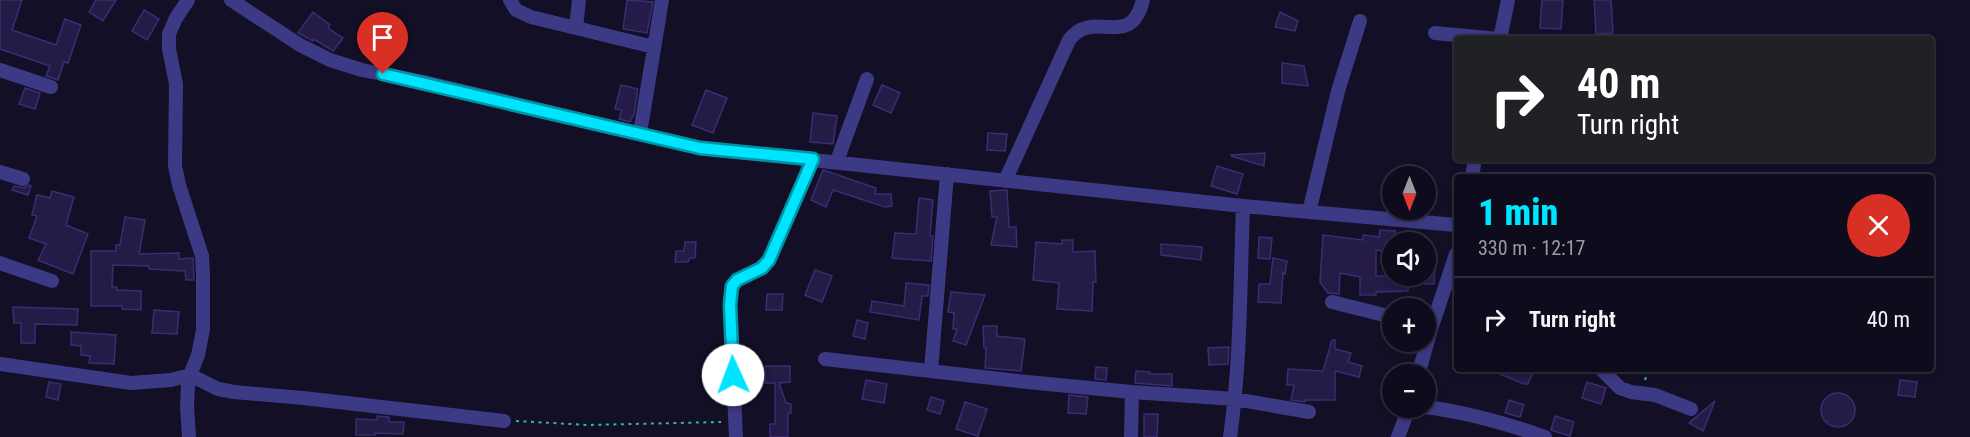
<!DOCTYPE html>
<html lang="en">
<head>
<meta charset="utf-8">
<style>
  body { margin:0; font-family:"Roboto Condensed",sans-serif; background:#171425; color:#f1f3f6; height:100vh; display:flex; flex-direction:column; font-size:22px; white-space:nowrap }
  * { box-sizing:border-box; margin:0 }
  p { font-size:20px; color:#9b9ba3 }
  .icon { flex:none; width:33px; height:33px; fill:none; stroke:currentColor; stroke-width:2; stroke-linecap:round; stroke-linejoin:round }
  .map { position:relative; flex:1; overflow:hidden }
  .details { position:absolute; left:1454px; top:174px; width:480px; height:198px; display:flex; flex-direction:column; background:#0e0b1c; border-radius:6px; box-shadow:0 3px 9px #0003,0 0 0 2px #2e2b3b }
  .details>* { flex:none }
  .banner { position:absolute; left:1454px; top:36px; width:480px; height:126px; border-radius:6px; box-shadow:0 3px 9px #0003,0 0 0 2px #2e2b3b; background:#202124; color:#fff; overflow:hidden }
  .needle { width:39px; rotate:180deg }
  .fabs { position:absolute; left:1382px; top:166px; display:grid; gap:12px }
  .fabs a { display:grid; place-items:center; width:54px; height:54px; border-radius:50%; background:#0e0b1c; box-shadow:0 3px 9px #0003,0 0 0 2px #2e2b3b; font-size:30px }
  .pin { position:absolute; display:grid; place-items:center; width:51px; height:51px; color:#fff; margin:-62px -26px; border-radius:50% 50% 50% 0; rotate:-45deg; box-shadow:0 0 6px #0007 }
  .pin .icon { rotate:45deg }
  .me { position:absolute; width:66px; margin:-33px; rotate:358deg; stroke-linejoin:round; filter:drop-shadow(0 0 4px #0008) }
  .turn { display:flex; align-items:center; gap:21px; height:126px; padding:0 24px; font-size:27px }
  .turn .icon { width:78px; height:78px; stroke-width:2.5 }
  .turn b { display:block; font-size:42px; line-height:51px }
  .round { display:grid; place-items:center; flex:none; width:63px; height:63px; border-radius:32px; background:#171425 }
  .head { display:flex; align-items:center; justify-content:space-between; height:102px; padding:0 24px }
  h1 { font-size:36px; font-weight:800; line-height:45px; color:#00e5ff }
  ul { padding:0; list-style:none }
  li { display:flex; align-items:center; gap:18px; height:84px; padding:0 24px; border-top:2px solid #2e2b3b }
  li div { flex:1 }
  li b { display:block; font-size:22px }
  li em { font-style:normal }
  .map>svg:first-child { display:block }
</style>
</head>
<body>
<div class="map">
<svg width="1970" height="437" viewBox="0 0 1970 437">
  <rect width="100%" height="100%" fill="#130f26"/>
  <path fill="#241b47" stroke="#3b2d73" stroke-width="1.5" d="M0 0H22L12 30 56 45 65 19 81 25 68 63 64 62 58 80 46 76 50 66 0 49Z
    M96 0H116L103 21 89 12Z
    M627 0 653 2 647 33 623 29Z
    M1542 0H1563L1561 29 1540 28Z
    M1594 0H1611L1613 33 1596 34Z
    M144 10 159 19 147 40 132 31Z
    M313 12 330 25 328 28 343 38 333 51 314 39 313 41 298 33Z
    M1280 12 1298 21 1295 31 1275 27Z
    M1282 63 1304 66 1308 86 1282 83Z
    M621 85 638 89 634 114 630 122 619 119 622 110 615 109Z
    M882 85 900 93 891 113 873 105Z
    M25 88 40 93 35 109 19 104Z
    M706 90 727 98 713 133 692 125Z
    M813 113 837 116 833 144 810 142Z
    M988 133 1007 134 1005 151 987 150Z
    M1265 153 1264 166 1231 156V155Z
    M1217 166 1243 174 1237 194 1211 186Z
    M823 170 876 188 875 194H891L892 206 885 207 833 190 826 207 811 200Z
    M29 185 31 186 28 195 12 190 14 186 24 188Z
    M1007 190 1009 227H1016L1017 247 991 245 997 217H992L990 191Z
    M52 191 74 197 66 225 88 234 73 274 38 260 46 244 29 238 37 216 32 215 37 195 50 198Z
    M919 198 933 200 930 236H933L931 261 892 258 895 233 916 234Z
    M125 217 145 220 139 254 179 253V259L193 258 194 280H186L185 271 149 269V266L113 265 112 287H117V290L141 291V310L122 309V306H91V251H116V245H120Z
    M1380 230 1395 231 1394 243H1392V252L1376 250V276H1408V291L1376 292V295H1360V277L1340 273 1339 294 1328 293 1320 282 1323 235 1363 240V235L1379 237Z
    M1259 237 1272 238 1270 259 1258 258Z
    M1062 240H1073V252L1095 251 1096 282H1093L1092 311 1057 309 1059 283 1033 280 1036 242 1062 244Z
    M685 242H696L695 258H690L688 262H675L676 251H684Z
    M1161 244 1202 247 1201 260 1161 255Z
    M1425 250 1436 251 1434 284H1425Z
    M1273 258 1287 261 1285 274 1283 273 1281 303 1258 302 1259 284H1270Z
    M815 270 832 276 822 302 805 295Z
    M906 283 929 285 928 296H922L919 320 870 312 872 301 904 306Z
    M951 292 985 295 966 345 953 341 957 329H953L954 313 948 312Z
    M767 294H783L782 310H766Z
    M1409 297 1422 299 1420 309H1407Z
    M13 307 78 309 77 325 35 324V343H21V323H14Z
    M154 310 179 312 177 334 152 333Z
    M857 320 868 323 865 339 853 336Z
    M983 326H997V336L1025 339 1021 371 985 368 986 348H984Z
    M71 332 116 335 114 364 89 363 90 356 81 355V346L71 345Z
    M1332 340H1335V349L1351 353 1348 362 1362 366 1359 377 1335 371V400H1305V402L1291 400 1294 385H1287L1288 369 1323 371Z
    M1229 347 1228 364 1209 365 1208 348Z
    M765 366H790V382L779 383 786 403 791 404V413H788V437H770V424H775V383H765Z
    M1096 367 1107 368 1106 380 1095 379Z
    M1488 369H1534L1528 384H1524Z
    M1136 371 1150 372V374H1172V386L1135 383Z
    M866 380 887 384 884 403 862 399Z
    M1900 380 1917 382 1915 397 1898 395Z
    M49 382 61 384 58 400 46 397Z
    M1587 382 1606 388 1601 404 1582 398Z
    M1821 410a17 17 0 1 1 34 0a17 17 0 1 1-34 0Z
    M1069 395 1088 397 1086 414 1068 413Z
    M931 397 944 401 940 414 927 410Z
    M1509 400 1524 405 1520 417 1505 413Z
    M1715 401 1703 431 1689 423Z
    M965 402 987 409 978 436 956 429Z
    M1144 414H1158L1157 437H1144Z
    M377 416 389 417V422H404L403 434 375 433V435H356V419L377 420Z
    M1555 416 1574 422 1570 436 1551 430Z"/>
  <g fill="none" stroke-linecap="round" stroke-linejoin="round">
    <path stroke="#2fb8b0" stroke-width="2" stroke-dasharray="3 4.5" stroke-linecap="butt" d="M1645 380 1649 369
      M516 421 588 425 721 422"/>
    <path stroke="#3d3a85" stroke-width="14" d="M188 0 176 18 169 34V49L176 84 175 166 179 185 202 256 203 274V330L198 355 190 375 188 386 187 406 189 437
      M231 0 300 45 330 60 362 70 424 82 700 148 1243 206 1456 225
      M510 0 516 10 531 17 654 47
      M576 28 579 0
      M1435 33 1498 39
      M1500 39 1508 0
      M0 70 51 87
      M640 133 662 0
      M837 161 867 79
      M0 172 23 179
      M1472 177 1475 159
      M1005 181 1069 40C1094 7 1130 52 1143 0
      M1309 212 1338 91 1360 21
      M0 263 52 281
      M1332 302 1392 317
      M825 359 1027 382 1132 392 1235 399 1309 412
      M0 364 131 383 171 380 190 375 218 389 234 392 303 398 504 421
      M1601 369 1620 388 1631 392 1655 395 1691 409
      M931 371 947 174
      M1418 375 1432 326 1456 254
      M1425 407C1466 412 1505 423 1545 437
      M736 437 730 305C730 268 749 283 769 260L813 159
      M1131 437 1132 392
      M1230 437C1241 360 1240 284 1243 206
      M1398 437 1409 408"/>
  </g>
  <g fill="none" stroke-linecap="round" stroke-linejoin="round">
    <defs>
      <path id="route" d="M383 74 700 148 813 159 769 260 762 268 737 280 732 286 730 305 733 375"/>
    </defs>
    <use href="#route" stroke="#0095a6" stroke-width="15"/>
    <use href="#route" stroke="#00e5ff" stroke-width="10"/>
  </g>
</svg>
<div class="fabs">
<a><svg class="needle" viewBox="-14 -14 28 28"><path d="M0-13l5 13h-10z" fill="#e53935"/><path d="M0 13l5-13h-10z" fill="#9b9ba3"/></svg></a>
<a><svg class="icon" aria-label="sound" viewBox="0 0 24 24"><path d="M4 9h4l5-4v14l-5-4H4zM17 9q2 3 0 6"/></svg></a>
<a>+</a>
<a>−</a>
</div>
<div class="pin" style="left:383px;top:74px;background:#d93025"><svg class="icon" aria-label="arrive" viewBox="0 0 24 24"><path d="M6 21V4h12l-3 4 3 4H6"/></svg></div>
<svg class="me" style="left:733px;top:375px" viewBox="-20 -20 40 40"><circle r="19" fill="#fff"/><path d="M0-13L10 11 0 6-10 11z" fill="#00e5ff"/></svg>
<div class="banner">
<div class="turn"><svg class="icon" aria-label="right" viewBox="0 0 24 24"><path d="M7 20v-9h11M14 6l5 5-5 5"/></svg><div><b>40 m</b>Turn right</div></div>
</div>
<section class="details">
<div class="head"><div><h1>1 min</h1><p>330 m · 12:17</p></div><a class="round" style="background:#d93025;color:#fff"><svg class="icon" aria-label="close" viewBox="0 0 24 24"><path d="M6 6l12 12M18 6L6 18"/></svg></a></div>
<ul>
<li><svg class="icon" aria-label="right" viewBox="0 0 24 24"><path d="M7 20v-9h11M14 6l5 5-5 5"/></svg><div><b>Turn right</b></div><em>40 m</em></li>
</ul>
</section>
</div>
</body>
</html>
